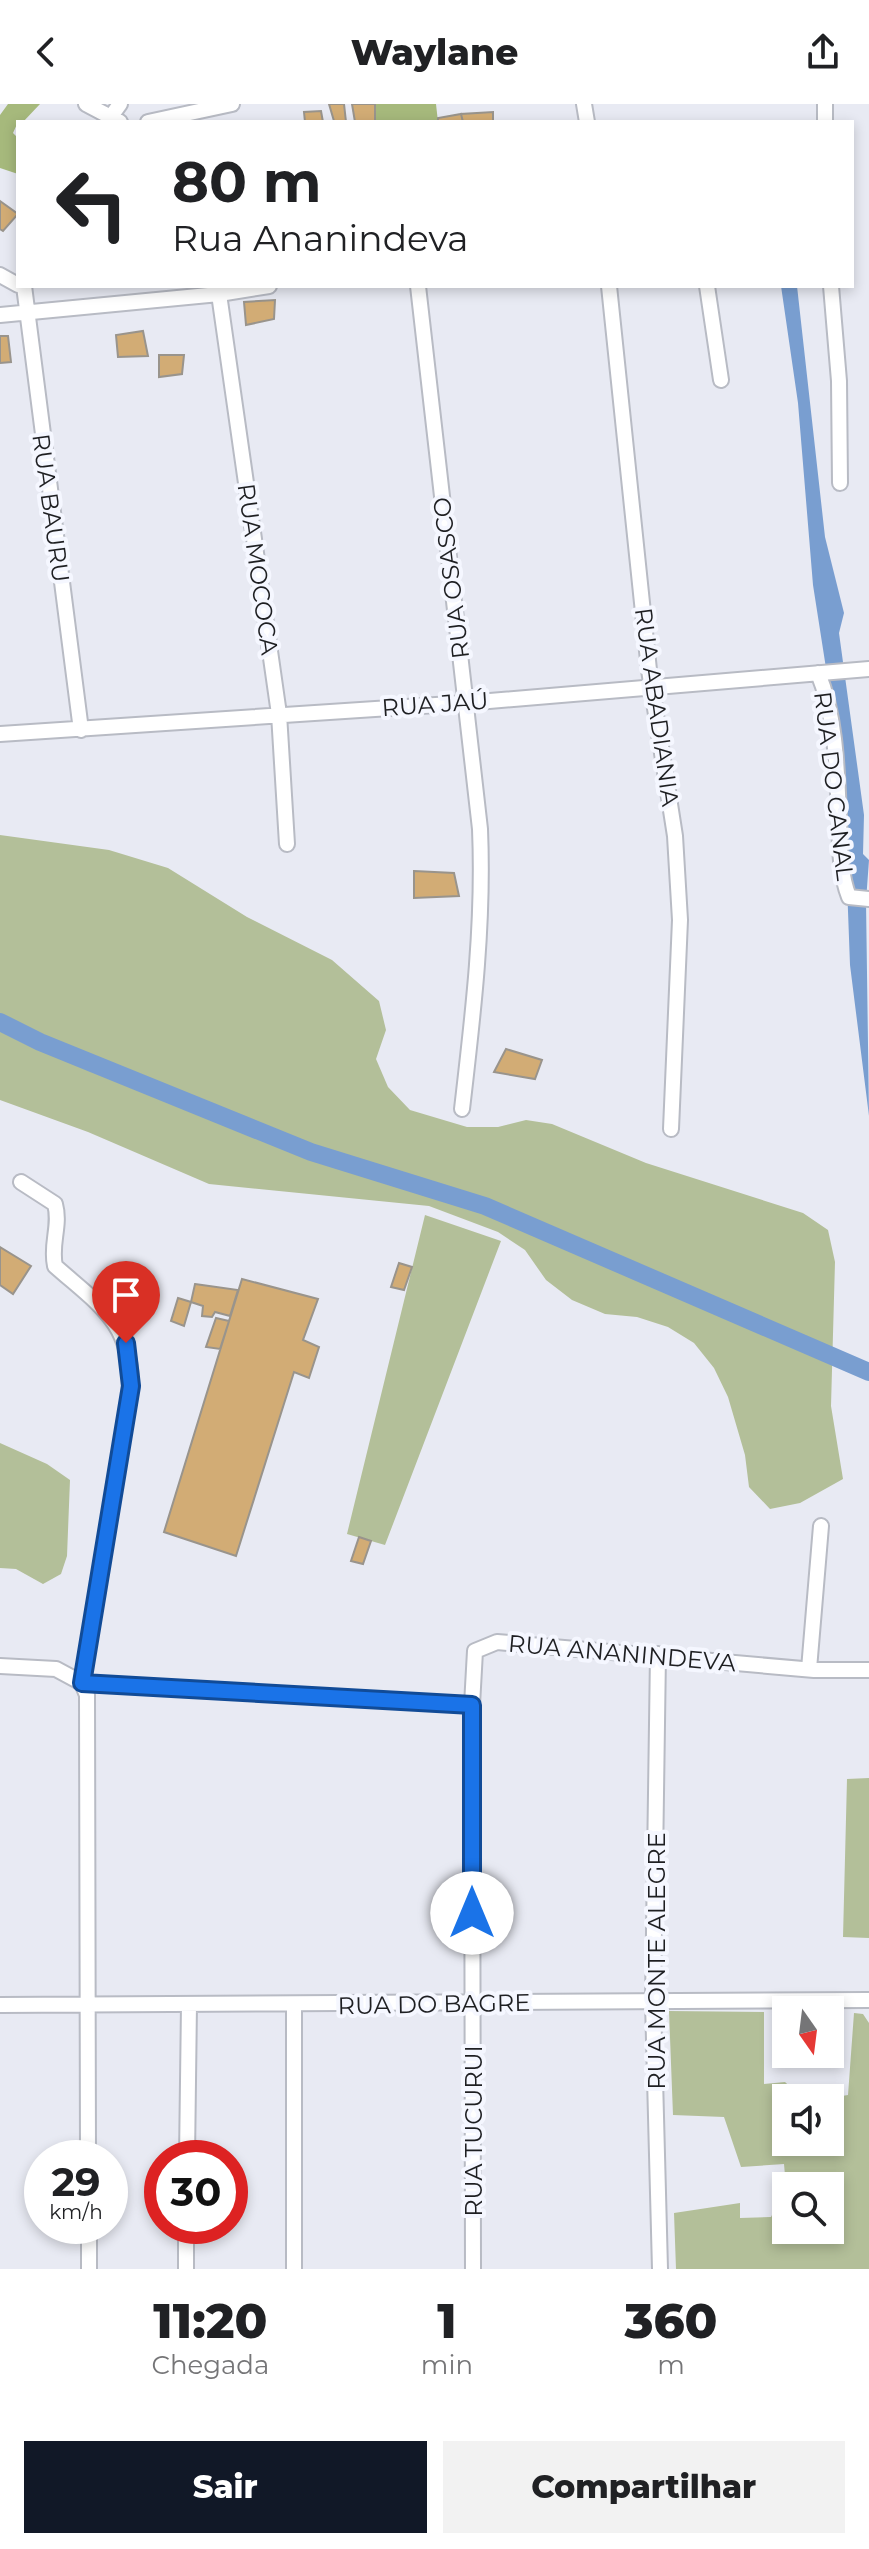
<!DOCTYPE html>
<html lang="pt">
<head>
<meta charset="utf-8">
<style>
  body { margin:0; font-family:Montserrat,sans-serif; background:#f2f2f2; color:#202124; height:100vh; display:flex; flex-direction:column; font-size:30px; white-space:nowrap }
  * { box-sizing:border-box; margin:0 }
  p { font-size:26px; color:#757577 }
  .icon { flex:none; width:44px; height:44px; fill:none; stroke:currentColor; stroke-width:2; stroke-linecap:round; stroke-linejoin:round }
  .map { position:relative; height:2165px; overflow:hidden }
  .side { display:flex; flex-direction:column; background:#fff; flex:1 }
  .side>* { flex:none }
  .top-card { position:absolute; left:16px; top:16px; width:838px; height:168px; border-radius:0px; box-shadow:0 4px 12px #0003; background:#fff; color:#202124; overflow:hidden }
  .needle { width:52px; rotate:166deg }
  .tools { position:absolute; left:772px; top:1892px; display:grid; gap:16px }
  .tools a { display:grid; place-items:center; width:72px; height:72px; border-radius:0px; background:#fff; box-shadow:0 4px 12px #0003; font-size:40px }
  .speed { position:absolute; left:24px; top:2036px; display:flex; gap:16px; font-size:40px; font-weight:700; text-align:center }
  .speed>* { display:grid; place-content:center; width:104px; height:104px; border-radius:50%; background:#fff; box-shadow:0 4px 12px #0003; line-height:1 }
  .speed small { font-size:20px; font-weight:400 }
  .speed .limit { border:12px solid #d22; background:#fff; color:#111 }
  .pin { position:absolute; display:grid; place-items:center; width:68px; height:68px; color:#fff; margin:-82px -34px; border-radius:50% 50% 50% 0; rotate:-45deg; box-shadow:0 0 8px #0007 }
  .pin .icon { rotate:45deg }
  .me { position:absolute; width:88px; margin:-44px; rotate:0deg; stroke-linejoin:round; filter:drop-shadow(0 0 6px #0008) }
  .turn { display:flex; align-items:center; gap:28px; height:168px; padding:0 24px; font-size:36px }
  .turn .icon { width:104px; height:104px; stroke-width:2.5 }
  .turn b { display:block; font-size:56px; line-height:68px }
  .eta { display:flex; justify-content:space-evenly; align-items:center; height:136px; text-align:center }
  .eta b { font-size:48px; font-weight:800; line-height:56px }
  .action { display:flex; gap:16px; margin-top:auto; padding:16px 24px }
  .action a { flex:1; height:92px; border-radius:0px; background:#111827; color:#fff; font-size:32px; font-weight:800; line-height:92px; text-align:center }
  .action a+a { background:#f2f2f2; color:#202124 }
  header { display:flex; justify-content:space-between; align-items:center; height:104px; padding:0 24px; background:#fff; font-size:36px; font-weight:800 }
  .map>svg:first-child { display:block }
</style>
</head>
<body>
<header><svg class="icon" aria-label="back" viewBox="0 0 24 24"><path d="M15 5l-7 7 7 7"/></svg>Waylane<svg class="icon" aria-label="share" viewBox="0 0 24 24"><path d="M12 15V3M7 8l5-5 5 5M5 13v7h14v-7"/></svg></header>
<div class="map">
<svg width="869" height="2165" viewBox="0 0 869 2165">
  <rect width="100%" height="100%" fill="#e8eaf3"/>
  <path fill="#b3bf99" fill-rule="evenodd" d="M0 731 109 746 168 764 247 813 332 856 379 897 386 926 376 955 388 983 410 1006 467 1023H498L526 1016 552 1020 646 1059 803 1109 828 1126 835 1158 831 1302 843 1375 800 1399 770 1405 749 1383 745 1351 728 1293 714 1264 694 1239 668 1223 637 1213 605 1210 572 1196 546 1176 525 1146 498 1128 429 1102 209 1080 88 1028 0 996Z
    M425 1111 501 1137 385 1441 347 1430Z
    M0 1339 47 1360 70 1376 67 1452 61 1470 43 1480 16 1465 0 1464Z
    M869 1674V1834L843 1833 847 1675Z
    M669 1907 764 1908V1980L785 1978 802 1994H786V2038H830V1994L848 1991 854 1909 863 1910 869 1919V2165H676L674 2109 740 2099V2114L771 2113 786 2083 784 2060 741 2063 724 2013 673 2011ZM830 2082V2126H786V2082Z"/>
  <path fill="#a6b97c" d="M8 0H40L23 18H18L13 29 18 34V70L0 64V11Z
    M375 0H436L438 18H375Z"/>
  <path fill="#799ed0" d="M781 182H797L825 433 844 509 839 529 864 711 863 750 869 756 866 797 869 1012 850 861 843 673 813 481 798 299Z"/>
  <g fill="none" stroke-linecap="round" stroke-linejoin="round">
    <path stroke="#799ed0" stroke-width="18" d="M0 918 40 938 311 1048 485 1102 869 1268"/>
  </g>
  <path fill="#d2ac75" stroke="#99948c" stroke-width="2" d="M329 0H344L346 18 334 17Z
    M352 0H375V18H355Z
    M321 7 323 18H305L304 8Z
    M493 8V18H463L461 10Z
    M461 10 463 18H438V14Z
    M0 97 18 110 3 127 0 125Z
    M275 196 274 215 246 221 244 198Z
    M143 227 148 252 118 253 116 231Z
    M0 232H8L11 258 0 259Z
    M159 251H184L182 270 159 273Z
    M414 767 454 769 459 792 414 794Z
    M506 945 542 956 535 975 494 968Z
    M0 1143 31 1162 13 1190 0 1181Z
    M399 1159 412 1163 404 1186 391 1183Z
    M242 1175 318 1195 303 1236 319 1243 309 1274 294 1268 236 1452 164 1428Z
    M195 1180 238 1186 230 1212 215 1208 212 1213 202 1212 203 1202 191 1198Z
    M178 1194 191 1198 184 1222 171 1217Z
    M216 1214 229 1217 220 1245 206 1243Z
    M359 1433 371 1437 363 1460 351 1457Z"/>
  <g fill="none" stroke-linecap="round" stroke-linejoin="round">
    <defs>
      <path id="street" d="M86 0 120 18
        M584 0 587 18
        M825 0V18
        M107 18 120 0
        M148 18 232 0
        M0 171 18 181
        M24 182 81 626
        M418 182 480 725C484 820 473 911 462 1005
        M609 182 649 566 675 732 680 816 671 1025
        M707 182 721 276
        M831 182 839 277 840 379
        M219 190 279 610 287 740
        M0 211 219 190 269 182
        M818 569C836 612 837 666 839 712 840 739 839 767 849 793L869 795
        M0 630 466 599 869 565
        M21 1078 55 1100C61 1122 50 1140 55 1162 99 1201 131 1218 131 1282L82 1579 87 1591 88 2054
        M658 1550 653 1898 660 2165
        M0 1562 56 1565 82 1579 472 1601 475 1547 497 1538 814 1566H869
        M809 1565 821 1422
        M472 1601 473 2165
        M0 1901 869 1896
        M187 2054 189 1900
        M89 2122V2165
        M186 2165V2122
        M294 2165V1901"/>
    </defs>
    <use href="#street" stroke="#b8bbc4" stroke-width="18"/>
    <use href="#street" stroke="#fff" stroke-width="14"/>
  </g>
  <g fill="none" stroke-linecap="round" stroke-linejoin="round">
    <defs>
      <path id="route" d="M126 1239 131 1282 82 1579 472 1601V1809"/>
    </defs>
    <use href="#route" stroke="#114b97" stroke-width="20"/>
    <use href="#route" stroke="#1a73e8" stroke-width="14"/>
  </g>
  <g text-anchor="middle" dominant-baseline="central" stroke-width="8" stroke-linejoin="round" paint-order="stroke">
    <g font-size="24" fill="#1e1f22" stroke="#f5f7ff">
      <text transform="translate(51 404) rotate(82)">RUA BAURU</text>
      <text transform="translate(258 465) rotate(82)">RUA MOCOCA</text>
      <text transform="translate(451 474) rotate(-97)">RUA OSASCO</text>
      <text transform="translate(435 600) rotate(-4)">RUA JAÚ</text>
      <text transform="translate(657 603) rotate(82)">RUA ABADIANIA</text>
      <text transform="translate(834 682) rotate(83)">RUA DO CANAL</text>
      <text transform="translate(622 1549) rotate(5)">RUA ANANINDEVA</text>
      <text transform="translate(656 1857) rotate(-90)">RUA MONTE ALEGRE</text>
      <text transform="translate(434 1900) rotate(-1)">RUA DO BAGRE</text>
      <text transform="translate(473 2027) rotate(-90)">RUA TUCURUI</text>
    </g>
  </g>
</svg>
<div class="tools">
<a><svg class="needle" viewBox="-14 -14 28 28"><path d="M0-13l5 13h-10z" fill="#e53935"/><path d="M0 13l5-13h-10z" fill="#757577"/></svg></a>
<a><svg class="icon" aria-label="sound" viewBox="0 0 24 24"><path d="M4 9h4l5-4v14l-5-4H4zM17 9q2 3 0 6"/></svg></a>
<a><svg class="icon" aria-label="search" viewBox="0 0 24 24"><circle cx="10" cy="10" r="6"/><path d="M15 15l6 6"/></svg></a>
</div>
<div class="speed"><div>29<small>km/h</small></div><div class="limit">30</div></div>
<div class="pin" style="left:126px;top:1239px;background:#d93025"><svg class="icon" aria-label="arrive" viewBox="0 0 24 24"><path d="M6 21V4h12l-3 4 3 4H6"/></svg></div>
<svg class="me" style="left:472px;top:1809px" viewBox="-20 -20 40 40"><circle r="19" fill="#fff"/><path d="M0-13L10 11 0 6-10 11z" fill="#1a73e8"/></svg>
<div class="top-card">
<div class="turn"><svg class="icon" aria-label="left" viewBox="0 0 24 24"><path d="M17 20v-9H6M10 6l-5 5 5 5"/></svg><div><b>80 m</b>Rua Ananindeva</div></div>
</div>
</div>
<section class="side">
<div class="eta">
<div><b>11:20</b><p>Chegada</p></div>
<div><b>1</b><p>min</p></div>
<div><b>360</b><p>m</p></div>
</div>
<div class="action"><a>Sair</a><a>Compartilhar</a></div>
</section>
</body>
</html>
